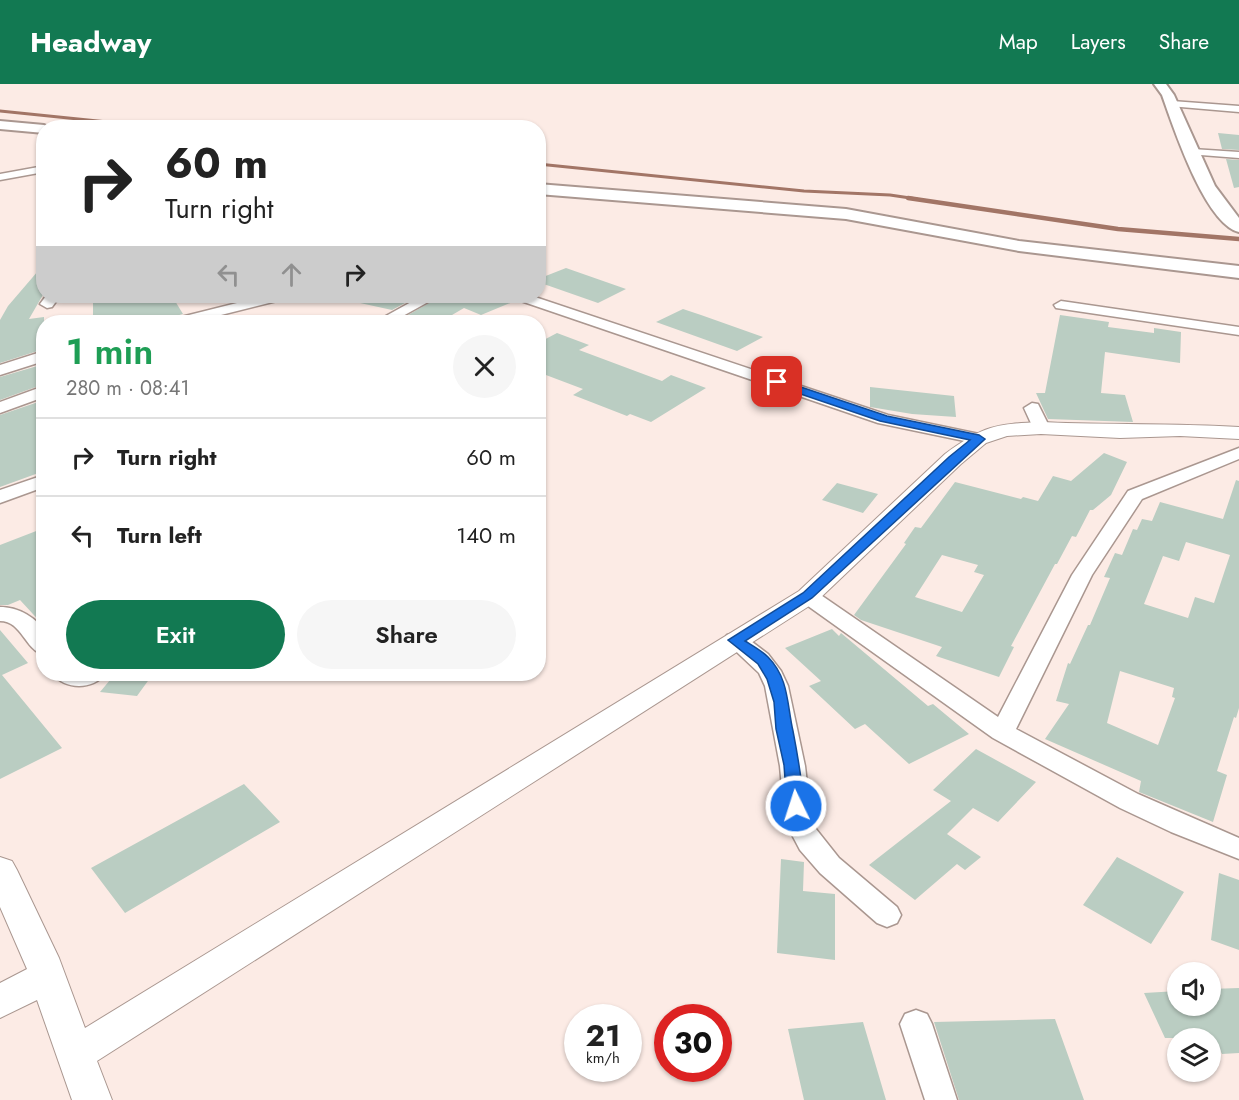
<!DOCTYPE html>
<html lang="en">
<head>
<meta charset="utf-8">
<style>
  body { margin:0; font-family:Jost,sans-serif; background:#f6f6f6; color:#222; height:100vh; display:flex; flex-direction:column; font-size:22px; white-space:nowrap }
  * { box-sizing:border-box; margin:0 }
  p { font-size:20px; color:#767676 }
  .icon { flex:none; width:33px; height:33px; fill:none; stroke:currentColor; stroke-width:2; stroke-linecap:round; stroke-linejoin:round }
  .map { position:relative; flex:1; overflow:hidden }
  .drawer { position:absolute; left:36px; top:231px; width:510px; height:366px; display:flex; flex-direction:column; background:#fff; border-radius:24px; box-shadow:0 2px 4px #0004 }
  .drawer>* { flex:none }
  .top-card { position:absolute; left:36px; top:36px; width:510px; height:183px; border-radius:24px; box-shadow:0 2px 4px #0004; background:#fff; color:#222; overflow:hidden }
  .buttons { position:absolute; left:1167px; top:878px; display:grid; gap:12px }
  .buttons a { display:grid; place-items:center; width:54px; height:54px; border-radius:50%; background:#fff; box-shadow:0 2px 4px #0004; font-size:30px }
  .speed { position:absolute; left:564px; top:920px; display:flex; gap:12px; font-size:30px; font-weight:700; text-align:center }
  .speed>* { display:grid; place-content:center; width:78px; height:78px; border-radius:50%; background:#fff; box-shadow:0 2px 4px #0004; line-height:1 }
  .speed small { font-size:15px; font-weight:400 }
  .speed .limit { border:9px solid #d22; background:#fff; color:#111 }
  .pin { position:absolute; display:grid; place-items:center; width:51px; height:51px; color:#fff; margin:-26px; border-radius:12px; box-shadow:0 3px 9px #0006 }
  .me { position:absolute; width:66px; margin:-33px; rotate:356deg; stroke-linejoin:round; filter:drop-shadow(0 0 4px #0008) }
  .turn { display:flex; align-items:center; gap:21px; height:126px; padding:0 30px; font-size:27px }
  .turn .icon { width:78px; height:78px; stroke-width:2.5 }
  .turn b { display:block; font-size:42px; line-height:51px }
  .lanes { display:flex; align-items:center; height:57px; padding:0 30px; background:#0003; justify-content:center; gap:30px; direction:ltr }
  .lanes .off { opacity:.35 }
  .round { display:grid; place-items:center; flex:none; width:63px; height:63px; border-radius:32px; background:#f6f6f6 }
  .summary { display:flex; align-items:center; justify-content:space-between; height:102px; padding:0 30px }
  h1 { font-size:36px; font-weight:600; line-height:45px; color:#1e9e55 }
  .button { display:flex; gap:12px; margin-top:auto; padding:12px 30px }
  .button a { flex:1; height:69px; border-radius:36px; background:#127952; color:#fff; font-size:24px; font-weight:600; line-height:69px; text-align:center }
  .button a+a { background:#f6f6f6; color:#222 }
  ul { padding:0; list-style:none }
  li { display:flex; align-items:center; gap:18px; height:78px; padding:0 30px; border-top:2px solid #e0e0e0 }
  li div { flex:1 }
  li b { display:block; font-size:22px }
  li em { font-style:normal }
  header { display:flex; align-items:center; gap:36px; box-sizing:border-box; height:84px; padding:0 30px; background:#127952; color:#fff }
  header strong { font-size:28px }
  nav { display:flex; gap:33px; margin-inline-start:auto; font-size:21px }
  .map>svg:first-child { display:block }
</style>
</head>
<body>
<header>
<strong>Headway</strong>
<nav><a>Map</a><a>Layers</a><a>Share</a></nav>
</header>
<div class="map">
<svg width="1239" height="1016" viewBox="0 0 1239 1016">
  <rect width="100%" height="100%" fill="#fcebe5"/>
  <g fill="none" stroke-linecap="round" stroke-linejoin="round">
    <path stroke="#a27566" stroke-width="3" d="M0 27 166 44
      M538 80 804 107 890 111 917 115"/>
    <path stroke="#a27566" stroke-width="4.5" d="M908 114 1118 145 1239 155"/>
  </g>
  <path fill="#bacdc2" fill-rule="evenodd" d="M1218 49 1239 51V66L1222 65Z
    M1226 75 1239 76V103L1234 104Z
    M44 180V209L29 235 44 233V265L0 279V236L8 222Z
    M566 184 626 205 598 219 538 198V195Z
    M93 212H172L183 230 172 233 169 238H93Z
    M361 212H418L392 226 360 219Z
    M441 212H511L515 217 481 231 464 224 440 238H396Z
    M683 225 701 231 763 253 737 267 656 238Z
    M1060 231 1109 238 1108 243 1154 249V244L1181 248 1180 279 1105 268 1101 309 1125 311 1133 338 1048 335 1036 309H1045Z
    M557 249 589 261 579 266 662 297 671 291 706 304 651 338 630 330 627 332 573 311 583 305 538 288V259Z
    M44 280V300L0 316V293Z
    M870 303 954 312 956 333 912 330 870 323Z
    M44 316V387L0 403V331Z
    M1104 369 1127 378 1111 411 1093 426H1090L1076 453 1072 452 1057 480H1055L1011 562 1014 563 999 593 936 572 942 563 861 536 854 531 906 460 904 459 915 443 921 444 955 398 1021 415 1023 413 1038 417 1053 392 1071 397ZM942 471 978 481 974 488 984 491 962 528 915 513Z
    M1236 396 1239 397V624L1236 634 1234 633 1217 687 1227 691 1213 738 1139 708 1141 697 1045 655 1069 620 1056 617 1068 579 1070 580 1088 541H1090L1110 494 1104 493 1115 469 1122 471 1133 445 1137 446 1142 435 1152 437 1160 418 1223 435ZM1186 458 1230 471 1214 519 1195 513 1188 534 1144 520 1163 472 1179 477ZM1120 587 1174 604 1172 613 1175 614 1158 661 1107 639Z
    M837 399 878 410 863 429 822 416Z
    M44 444V542L20 516 8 521H0V461Z
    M832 545 839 552 841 549 928 622 933 620 969 650 909 680 865 640 855 645 809 602 821 597 785 564Z
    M0 546 28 579 2 591 62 664 0 695Z
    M115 590H153L137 612 100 608Z
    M976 665 1036 698 998 738 973 724 947 750 981 773 965 786 957 780 915 816 869 781 951 717 933 706Z
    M244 700 280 738 125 829 91 784Z
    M1117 773 1184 808 1151 860 1083 821Z
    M781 775 804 778 803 807 835 810V876L777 869Z
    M1219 789 1239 796V866L1211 856Z
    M1239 904V969L1222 970 1214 954H1165L1144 909 1178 907V921H1210V905Z
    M1055 935 1084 1016H959L934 938Z
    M863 938 886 1016H804L788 945Z"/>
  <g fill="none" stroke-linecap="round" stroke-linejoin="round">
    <defs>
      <path id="minor" d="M1172 17 1239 22V28L1169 22V18Z
        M1192 65 1239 68V74L1188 70V66Z
        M44 82V88L0 96V90Z
        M46 212H60L52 223 47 224 40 220Z
        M265 212H287L285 215 193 238H171L173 235Z
        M422 212H439L392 238H375Z
        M513 212H532L888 331 979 350 985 351 988 355 985 359 979 360 878 339 515 215Z
        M1061 217 1239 243V251L1056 224 1054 221Z
        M44 267V277L0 291V281Z
        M44 302V313L0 329V318Z
        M1032 319 1038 320 1050 344 1047 348H1035L1024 324Z
        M1239 364V375L1142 415 1092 491 1016 645 1138 710 1239 754V775L1171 748 1120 724 993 654 801 517 797 512 801 507 808 506 815 507 998 633 1072 491 1128 407Z
        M44 391V403L0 419V406Z
        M0 523C16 523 40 533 44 551 45 557 44 565 44 571 25 566 22 537 0 537Z
        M735 549 743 551 768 570 781 587 788 602 805 682 810 726 816 745 839 774 897 823 901 831 897 839 887 843 877 839 820 789 800 766 790 747 784 726 780 682 765 602 759 589 724 556 727 551Z
        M54 590H104C95 606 63 606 54 590Z
        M916 926 927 930 932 940 957 1016H925L900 940 905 930Z"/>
      <path id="tertiary" d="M1041 338C1107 341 1173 339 1239 343V355L1180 352 1120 354 1041 350 1007 352 986 359 961 380 817 517 97 977 112 1016H72L37 916 0 934V899L27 885 0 823V773L12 777 17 786 59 874 85 944 799 507 945 370C983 342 995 340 1041 338Z"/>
      <path id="secondary" d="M1154 0H1166L1174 11 1215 102 1239 134V148C1205 140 1173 42 1162 11Z
        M0 37 44 41 50 44H44V49L0 45Z
        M538 100 846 125 1019 157 1239 182V194L1019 167 846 135 538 110Z"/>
    </defs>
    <use href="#minor" stroke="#aa9790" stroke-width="3"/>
    <use href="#tertiary" stroke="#aa9790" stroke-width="2"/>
    <use href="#secondary" stroke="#aa9790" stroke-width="4"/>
    <use href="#minor" fill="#fff" fill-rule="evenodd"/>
    <use href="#tertiary" fill="#fff" fill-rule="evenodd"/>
    <use href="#secondary" fill="#fff" fill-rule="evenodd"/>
  </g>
  <path fill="#1a73e8" stroke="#114b97" stroke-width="1.5" d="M777 295 887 332 979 351 985 355 812 514 745 557C753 562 762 567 768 573 789 594 787 621 793 647 798 673 802 696 804 722L802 726 796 728 790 726 787 722 784 681 776 645 774 618 767 595 758 580 728 556 803 509 949 373 970 356 880 337 774 301V296Z"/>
</svg>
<div class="buttons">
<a><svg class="icon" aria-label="sound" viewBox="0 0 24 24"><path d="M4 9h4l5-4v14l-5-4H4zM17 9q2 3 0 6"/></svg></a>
<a><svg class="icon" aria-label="layers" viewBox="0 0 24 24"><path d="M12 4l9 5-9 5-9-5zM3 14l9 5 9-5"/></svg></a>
</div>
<div class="speed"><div>21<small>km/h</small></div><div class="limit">30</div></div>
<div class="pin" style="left:777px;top:298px;background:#d93025"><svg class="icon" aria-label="arrive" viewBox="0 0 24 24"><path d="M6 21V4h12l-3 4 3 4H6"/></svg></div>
<svg class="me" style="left:796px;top:722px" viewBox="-20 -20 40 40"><circle r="17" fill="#1a73e8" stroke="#fff" stroke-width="3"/><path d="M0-11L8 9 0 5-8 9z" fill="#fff"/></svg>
<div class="top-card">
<div class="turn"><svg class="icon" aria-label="right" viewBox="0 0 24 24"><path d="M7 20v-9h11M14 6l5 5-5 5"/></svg><div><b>60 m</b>Turn right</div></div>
<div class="lanes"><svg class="icon off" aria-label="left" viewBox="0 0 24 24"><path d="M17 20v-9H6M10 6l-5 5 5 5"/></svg><svg class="icon off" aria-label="ahead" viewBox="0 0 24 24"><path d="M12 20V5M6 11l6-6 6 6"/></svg><svg class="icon" aria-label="right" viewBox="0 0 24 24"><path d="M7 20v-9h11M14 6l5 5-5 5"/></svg></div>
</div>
<section class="drawer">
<div class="summary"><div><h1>1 min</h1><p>280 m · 08:41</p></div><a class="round"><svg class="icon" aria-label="close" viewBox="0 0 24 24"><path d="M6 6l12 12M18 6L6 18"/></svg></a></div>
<ul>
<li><svg class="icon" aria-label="right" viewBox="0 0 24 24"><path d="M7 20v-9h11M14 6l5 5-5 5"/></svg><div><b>Turn right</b></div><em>60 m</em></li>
<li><svg class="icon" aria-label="left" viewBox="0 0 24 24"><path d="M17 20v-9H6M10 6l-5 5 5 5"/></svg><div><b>Turn left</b></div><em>140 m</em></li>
</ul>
<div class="button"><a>Exit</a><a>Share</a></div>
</section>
</div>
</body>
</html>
